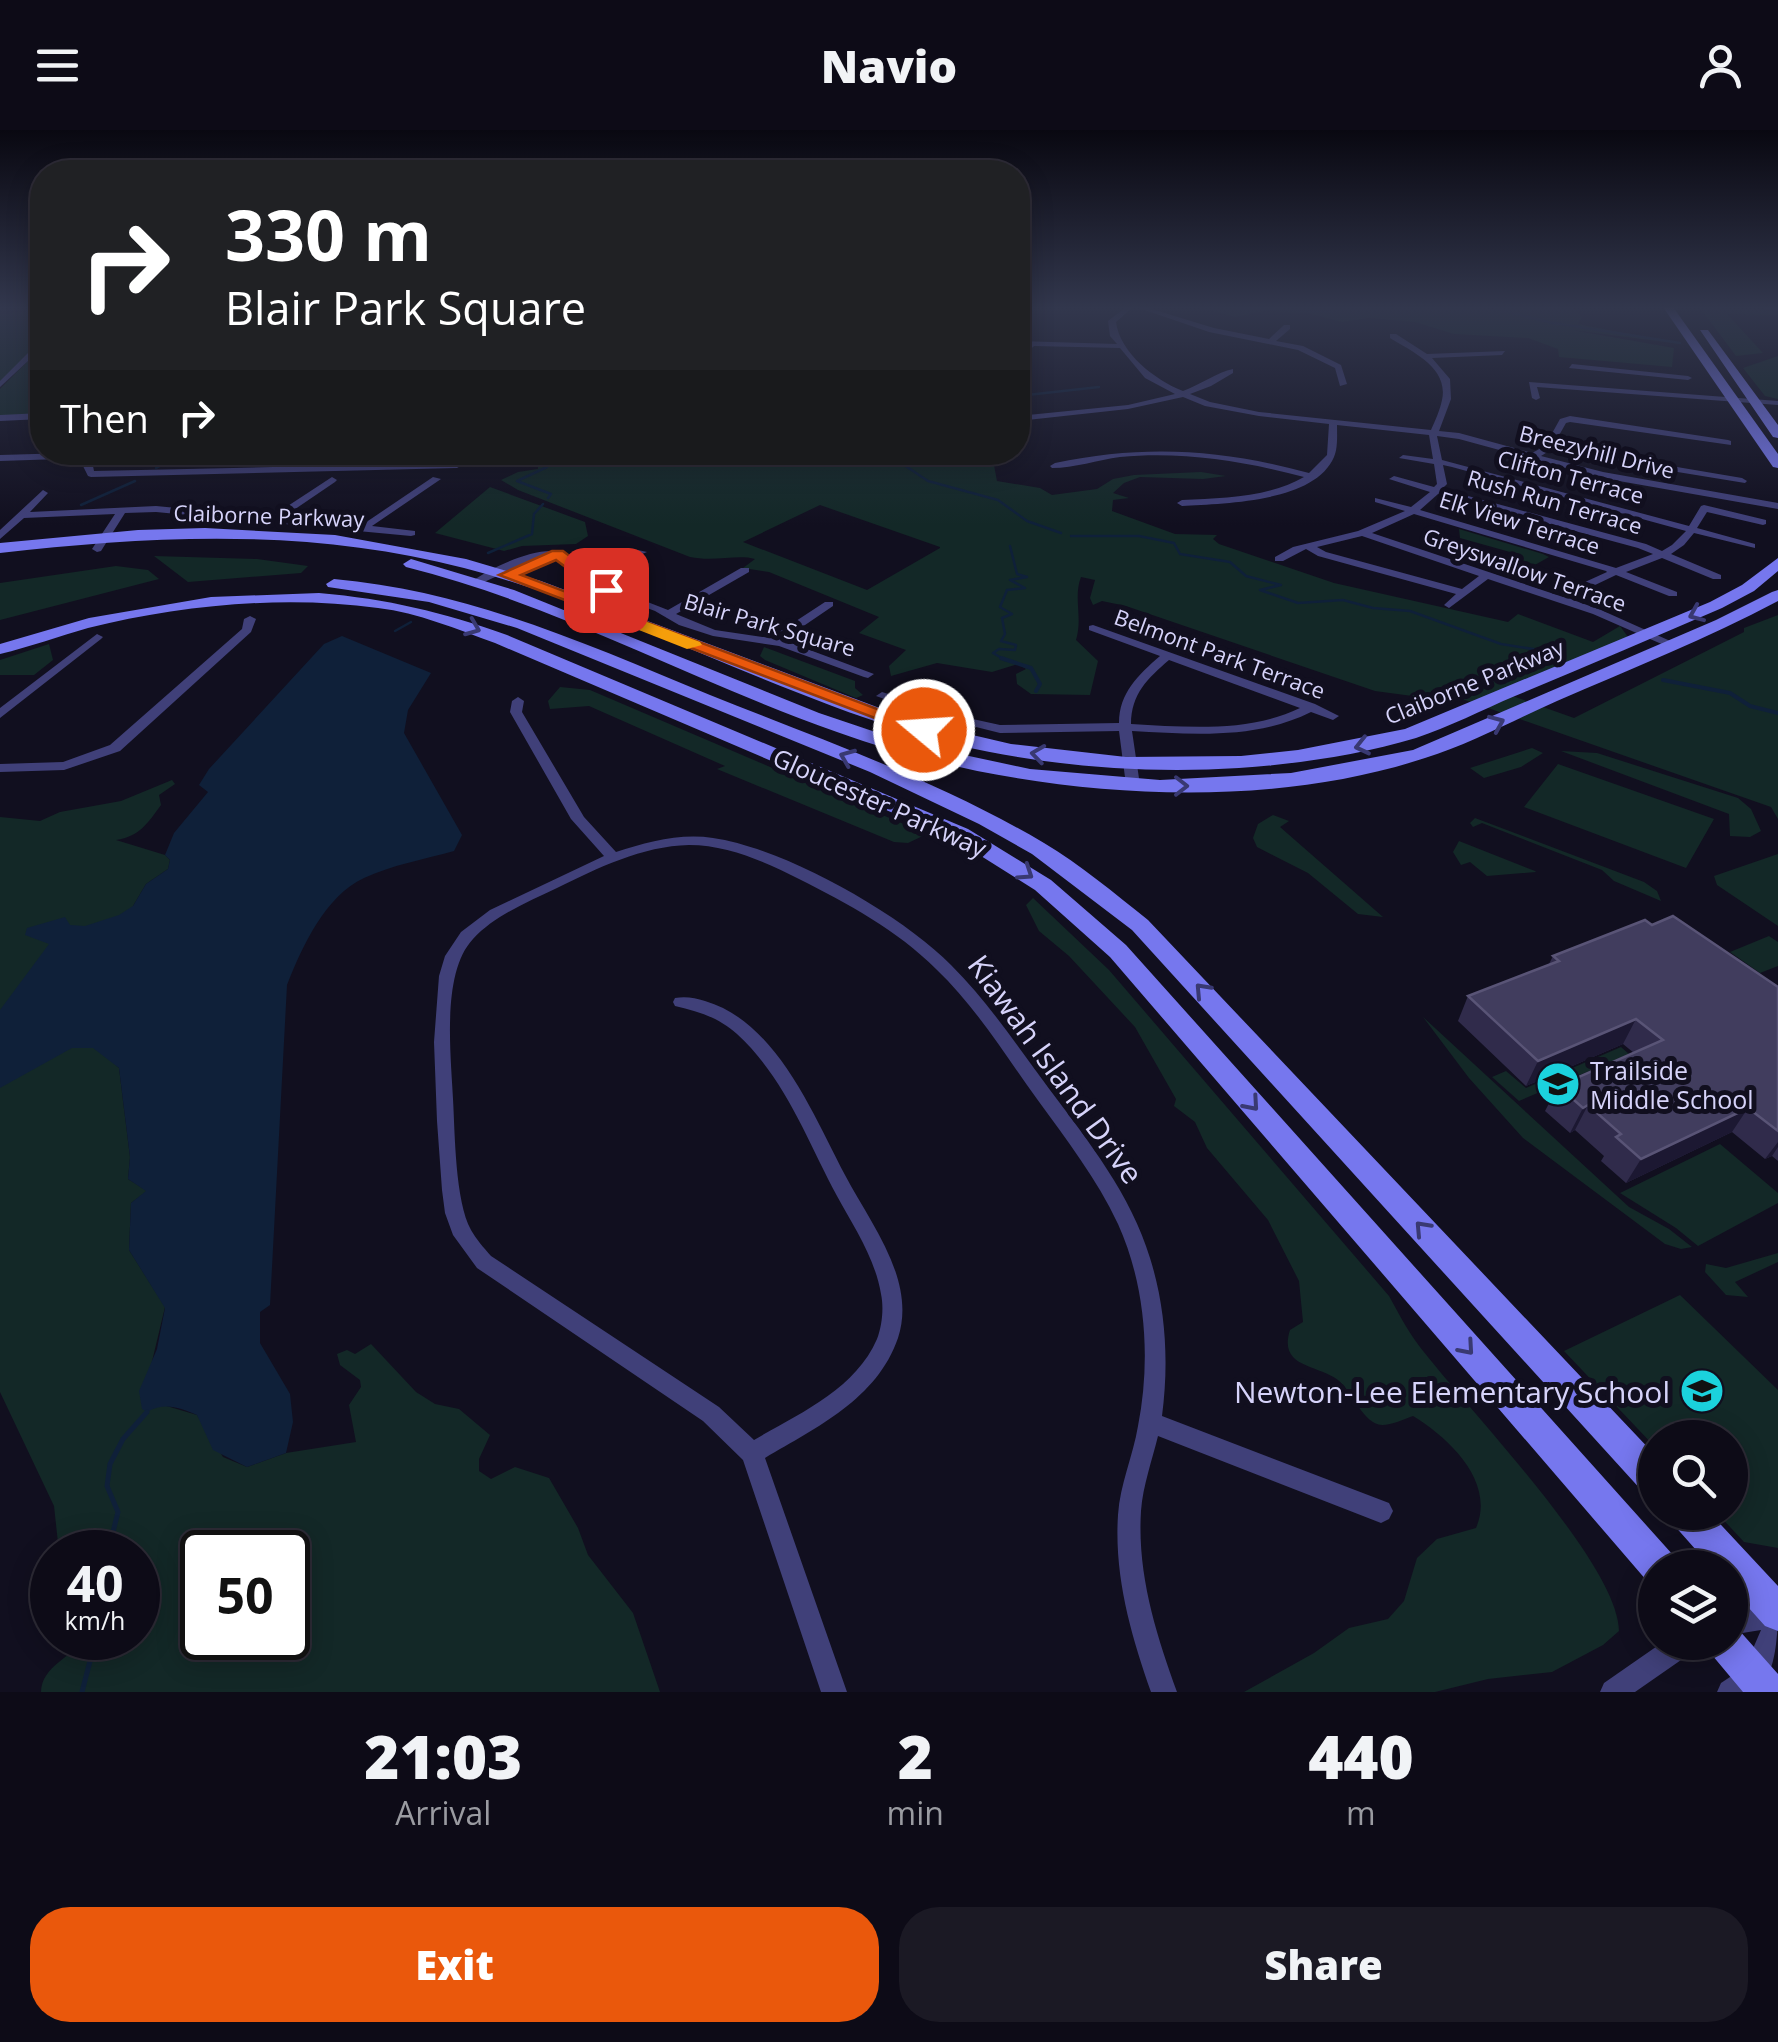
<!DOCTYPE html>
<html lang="en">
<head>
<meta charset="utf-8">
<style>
  body { margin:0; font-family:"Open Sans",sans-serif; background:#1b1924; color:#f1f3f6; height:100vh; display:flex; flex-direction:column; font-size:38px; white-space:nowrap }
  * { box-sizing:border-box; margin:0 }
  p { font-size:32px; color:#9a9ba1 }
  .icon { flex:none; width:55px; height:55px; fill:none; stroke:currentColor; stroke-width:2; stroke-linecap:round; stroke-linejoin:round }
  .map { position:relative; height:1562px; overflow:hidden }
  .drawer { display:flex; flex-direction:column; background:#0d0b17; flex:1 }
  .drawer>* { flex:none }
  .hud { position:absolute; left:30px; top:30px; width:1000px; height:305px; border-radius:40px; box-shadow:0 5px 25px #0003,0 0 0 2px #2d2b36; background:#202124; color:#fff; overflow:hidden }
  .buttons { position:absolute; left:1638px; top:1290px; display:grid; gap:20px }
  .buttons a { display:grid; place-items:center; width:110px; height:110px; border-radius:50%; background:#0d0b17; box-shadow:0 5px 25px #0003,0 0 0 2px #2d2b36; font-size:50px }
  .speed { position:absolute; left:30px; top:1400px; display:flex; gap:20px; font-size:50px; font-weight:700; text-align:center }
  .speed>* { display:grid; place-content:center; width:130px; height:130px; border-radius:50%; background:#0d0b17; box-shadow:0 5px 25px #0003,0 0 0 2px #2d2b36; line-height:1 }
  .speed small { font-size:25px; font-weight:400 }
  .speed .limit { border:5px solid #111; border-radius:15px; background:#fff; color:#111 }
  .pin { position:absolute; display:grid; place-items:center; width:85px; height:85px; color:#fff; margin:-42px; border-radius:20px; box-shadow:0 5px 15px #0006 }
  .me { position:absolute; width:110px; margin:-55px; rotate:288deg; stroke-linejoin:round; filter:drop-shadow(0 0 8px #0008) }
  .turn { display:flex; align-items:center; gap:35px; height:210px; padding:0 30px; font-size:45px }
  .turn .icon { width:130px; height:130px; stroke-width:2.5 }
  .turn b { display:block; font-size:70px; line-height:85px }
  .then { display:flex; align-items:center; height:95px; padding:0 30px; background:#0003; gap:20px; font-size:38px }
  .eta { display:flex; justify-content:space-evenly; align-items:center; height:170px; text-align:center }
  .eta b { font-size:60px; font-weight:800; line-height:70px }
  .cta { display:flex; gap:20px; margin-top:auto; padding:20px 30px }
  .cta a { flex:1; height:115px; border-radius:40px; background:#ea580c; color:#fff; font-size:40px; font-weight:800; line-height:115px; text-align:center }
  .cta a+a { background:#1b1924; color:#f1f3f6 }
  header { display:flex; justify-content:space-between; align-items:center; height:130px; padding:0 30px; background:#0d0b17; font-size:45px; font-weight:800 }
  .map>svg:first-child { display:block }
</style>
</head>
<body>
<header><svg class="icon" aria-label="menu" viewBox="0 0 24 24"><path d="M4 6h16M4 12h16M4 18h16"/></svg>Navio<svg class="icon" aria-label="person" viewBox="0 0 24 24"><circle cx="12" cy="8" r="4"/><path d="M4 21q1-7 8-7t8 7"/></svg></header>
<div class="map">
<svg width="1778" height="1562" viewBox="0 0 1778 1562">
  <rect width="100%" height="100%" fill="#110f1f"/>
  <path fill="#132827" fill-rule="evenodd" d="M33 177H42V209L0 253V184L25 182Z
    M1195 177H1485L1491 180 1494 177H1572L1582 187 1578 194 1681 214 1572 200 1674 218 1672 237 1559 227 1558 219 1528 208 1454 204 1415 192 1369 188 1342 192 1307 183 1264 181 1236 187Z
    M1705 177 1778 181V185L1727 184 1763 223 1736 226 1700 178Z
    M42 217V284L0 286V259Z
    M1778 226V269L1765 266 1743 238Z
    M485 322H733L749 328 741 323H936L949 334H978L988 329 994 335 997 351 1040 358 1052 365 1097 359 1113 349 1134 345 1201 342 1226 346 1203 349 1140 347 1124 353 1113 363 1129 368 1113 370 1112 381 1175 404 1217 405 1213 409 1219 414 1334 453 1508 492 1518 484 1593 512 1620 496 1628 507 1504 563 1574 588 1744 502V498L1778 485V689L1771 677 1448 564 1435 569 1375 561 1126 476 1102 471 1093 475 1090 468 1095 450 1081 447C1073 468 1083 487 1076 510L1098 531 1090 565 1031 564 1017 554 1016 544 1026 539 1018 534 992 542 937 533 891 546 889 536 906 520 859 503 879 487 769 442 743 438 755 429C738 424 714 432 690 427L518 360 501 350 518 342 538 339V332L516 336 472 332ZM820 375 940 417V418L867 460 743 412Z
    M490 357 585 392 588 406 576 414 522 416 504 421 435 403Z
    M1459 399 1543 424 1549 427 1533 436 1517 431 1510 422 1460 408Z
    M154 426 257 429 308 436 301 443 188 452Z
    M116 436 148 440 159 449 0 490V453Z
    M49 514 53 530 34 545H0V530Z
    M764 517 855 551V558L863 565 856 568 765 530 760 526Z
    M560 557 590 560 927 704 908 713 894 712 717 639 725 636 589 576 550 579 548 571Z
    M1532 618 1543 623 1521 637 1484 648 1470 638Z
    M1561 621 1597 623 1738 668 1751 679 1761 701 1750 707 1730 706 1729 684Z
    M1558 634 1714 689 1686 738 1524 677Z
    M172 650 175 654 159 665 161 675C147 694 140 706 116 710L165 725 170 730 168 739 146 754 133 776 107 927 119 938 130 1027 128 1049 147 1061 131 1073 129 1120 165 1177 143 1269 197 1285 223 1327 247 1337 286 1323 356 1312 349 1275 361 1257 360 1250 340 1235 337 1224 347 1220 355 1224 371 1214 416 1262 435 1274 459 1279 490 1305 479 1329V1341L491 1349 515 1337 549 1348 578 1398 588 1425 633 1483 660 1562H41C42 1535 72 1529 82 1508H138V1422H59L54 1376 0 1262V687L40 691 60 682 121 671ZM202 1422H288V1508H202Z
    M1273 685 1289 691 1280 697 1383 787 1358 784 1308 743 1257 717 1253 708 1258 694Z
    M1475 688 1644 752 1657 761 1661 771 1614 751 1602 740 1482 693 1473 697 1470 693Z
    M1459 711 1535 741 1536 742 1487 746 1470 732 1461 735 1453 722Z
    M1778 724V796L1717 755 1714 746Z
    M1033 768 1109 840 1389 1166C1398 1182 1406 1198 1417 1213 1463 1275 1618 1432 1619 1501L1603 1515 1552 1542 1488 1549 1435 1562H1244L1314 1523 1349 1498 1388 1489 1404 1471 1417 1428 1437 1409 1476 1398C1496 1352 1449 1308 1413 1286 1404 1289 1392 1295 1382 1295 1363 1294 1353 1262 1338 1250 1317 1234 1278 1238 1290 1200L1303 1192 1299 1151 1268 1090 1207 1018 1195 992 1174 976 1176 969 1135 897 1069 826 1039 801 1026 775Z
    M1769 806 1778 812V836L1760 843 1730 822Z
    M1423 887 1629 1077 1669 1099 1692 1117 1681 1119 1665 1114 1523 1008 1469 948Z
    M1621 917 1629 924 1519 971 1492 947 1506 941 1526 958Z
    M1720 1014 1778 1063V1073L1698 1116 1676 1098 1620 1063Z
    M1778 1123V1132L1735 1152 1748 1167 1726 1165 1705 1142 1706 1134 1726 1138Z
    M1680 1165 1778 1260V1418L1744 1412 1717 1383 1730 1382V1308H1655V1317L1564 1221Z"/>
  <path fill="#0f2039" d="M342 506 431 543 408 580 404 603 462 705 454 721C425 729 392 735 364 748 325 766 302 817 287 855L270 1175 260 1182V1213L290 1264 293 1292 286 1323 247 1337 213 1320 197 1285C179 1277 164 1272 147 1282L142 1279 139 1261 157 1219 165 1178 129 1120 131 1073 146 1061 128 1049 130 1027 119 938 93 918H72L0 958V880L49 814 25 805 27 798 65 787 70 795 85 796 119 785 133 776 146 754 168 739 170 730 165 725 174 703 208 662 199 655 209 639 324 514Z"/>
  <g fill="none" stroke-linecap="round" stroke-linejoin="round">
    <path stroke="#0f2039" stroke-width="2.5" d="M1226 177 1330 182 1326 177
      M1501 180 1548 192 1680 213
      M1018 266 1099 257
      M892 322 904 335 928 351 998 370 1027 391 1061 403
      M544 333 558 322
      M547 337 517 351 551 364 548 368
      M156 338 186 322
      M81 375 135 351
      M1071 406H1139L1174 413 1180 424 1230 432 1246 446 1281 455 1260 460 1298 473 1343 470 1373 478 1410 481 1501 514 1558 523
      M488 423 532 404 534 384 543 374
      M395 501 411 492
      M1005 530 993 523 999 519 1015 520 1016 515 1001 511 1005 504 1002 488 1012 484 1000 477 1007 460 1025 458 1010 450 1027 447 1017 444 1010 416"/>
    <path stroke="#0f2039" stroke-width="4" d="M1001 528 1031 538 1040 554 1036 561
      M1663 550 1730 563 1750 576 1778 583"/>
    <path stroke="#0f2039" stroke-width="5" d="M108 1422 118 1382 107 1356 110 1334 123 1309 147 1282
      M82 1562 96 1508"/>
    <path fill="#404079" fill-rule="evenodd" d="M1126 177H1133L1116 192C1120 223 1155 250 1183 261 1199 255 1218 242 1233 239V243L1211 256 1190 264 1210 272 1259 282 1431 300C1435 291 1440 280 1442 270 1449 238 1413 222 1390 208V204H1396L1427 224 1505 221 1502 225 1432 228 1450 249 1451 269 1439 301 1459 303 1532 323 1545 316 1560 289 1570 286 1728 310 1731 311V315L1570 292 1566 293 1553 316 1742 348 1747 351 1745 353 1549 321 1541 326 1603 342 1778 373V379L1602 348 1459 309 1437 306 1442 330 1689 396 1701 376 1704 375 1766 390V394L1763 395 1707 382 1697 398 1755 414V418L1694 403 1684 415 1671 424 1721 445V449H1713L1662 428 1626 442 1677 462V466H1669L1616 445 1593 456 1573 470 1601 480 1677 514 1679 516 1673 519 1593 484 1488 449 1449 478 1444 475 1456 464 1318 426 1306 419 1283 431H1275V427L1293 417 1358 401 1405 381 1375 372V368L1411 377 1430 362 1389 349 1394 346 1434 357 1437 354 1434 334 1399 328 1403 325 1433 329 1429 305 1337 295C1337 304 1338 318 1334 327 1314 373 1224 373 1182 376L1177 373 1182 370C1223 368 1267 368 1304 347 1244 331 1182 321 1120 327 1098 330 1074 338 1052 338L1050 336 1055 333C1145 314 1221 319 1309 343L1327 325 1329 294 1259 286 1205 276 1183 267 1128 279 1018 291V286L1128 275 1175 264 1145 248 1120 218 1034 216 1018 231V225L1027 215H1018V211L1117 214 1110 206 1108 191ZM1443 335 1452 337 1686 401 1672 415 1662 421 1646 414 1442 359 1447 354ZM1438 364 1638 418 1653 424 1616 438 1420 380ZM1414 384 1606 441 1607 442 1585 452 1563 467 1372 403ZM1362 406 1479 446 1462 459 1326 422 1317 417Z
      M1136 177H1145L1214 198 1269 209 1284 195H1290V199L1276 211 1303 216 1341 235 1347 254 1340 256 1335 238 1298 220 1209 202Z
      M39 212H42V218L0 257V251Z
      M1572 234 1688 246 1692 248 1688 250 1569 238Z
      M1529 252 1778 271V275L1537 257 1540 268 1536 270 1532 268Z
      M42 283V289L0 291V285Z
      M104 322 93 336 94 341 273 337 291 322H301L284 337 457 332 462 335 457 338 91 347 88 346 83 336 90 328 0 331V325Z
      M332 347 337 350 335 352 282 388 362 395 433 347 441 349 372 396 415 401V405L411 406 156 382 125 383 101 421 97 422 92 419 115 384 24 388 0 409V400L43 360 48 363 30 382 156 376 271 387Z
      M638 420 647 422 591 445 599 453 668 480 741 438H749V442L676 484 715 500 770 508 825 472H833V476L783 510 874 544 868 548 864 547 779 516 713 506 679 495 655 481 591 457 568 433 556 427 527 432 480 454 471 452C490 438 536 416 560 422 571 424 579 432 586 440Z
      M250 486 256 489 251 502 120 621 64 640 0 642V634L63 632 110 615 242 499 244 489Z
      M1093 495 1315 574 1339 586 1333 590 1311 582C1255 610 1192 604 1132 601L1140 655 1133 659 1126 655 1119 601 1000 603 936 587 876 566 882 562 959 586 1000 595 1119 593C1119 563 1138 545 1160 526L1089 500V496ZM1169 530 1300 578C1248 603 1187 597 1131 594 1131 564 1148 548 1169 530Z
      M97 504 103 507 101 509 0 588V578Z
      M518 567 524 571 522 582 584 687 616 722C647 712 680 703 713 708 784 718 901 784 951 835 989 873 1018 917 1050 960 1089 1012 1131 1065 1150 1128 1166 1179 1169 1233 1162 1286L1389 1373 1393 1381 1389 1389 1381 1393 1158 1306C1152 1331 1143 1355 1141 1381 1137 1444 1156 1504 1177 1562H1151C1131 1505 1114 1446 1118 1385 1120 1354 1133 1326 1138 1296 1151 1230 1146 1156 1118 1094 1097 1049 1066 1009 1037 969 1005 925 976 877 936 839 897 800 847 773 799 749 765 732 728 715 689 715 642 716 598 738 557 758 528 772 495 785 473 809 441 843 451 925 453 969 455 1003 455 1071 471 1100 476 1109 484 1118 491 1126L719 1277 754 1310C798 1284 855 1260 877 1209 882 1196 884 1178 881 1164 875 1128 854 1097 837 1066 807 1010 785 948 737 904 718 887 699 882 675 876L673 872 675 868C686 866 695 868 705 871 777 892 813 985 845 1045 870 1093 917 1150 898 1208 877 1269 817 1297 765 1328L847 1562H821L743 1330 703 1291 477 1138 453 1105 445 1083 442 1060 437 991 434 912 439 846 445 826 461 802 490 780 604 726 571 689 510 582 512 571Z
      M1774 1473 1778 1474C1778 1497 1778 1556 1750 1562 1740 1562 1727 1562 1717 1562L1721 1553 1745 1537 1761 1500 1730 1505V1481Z
      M1663 1512H1697L1694 1521 1635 1562H1600L1604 1553Z"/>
    <path fill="#404079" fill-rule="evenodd" d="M1756 177H1778V181Z"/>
    <path fill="#7677ee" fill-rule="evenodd" d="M1663 177H1673L1778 324V338L1773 337Z
      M1700 200H1708L1778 295V308L1773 307Z
      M205 398 335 405 466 429 541 451 917 592 1011 614 1126 627 1241 626 1298 620 1405 599 1710 472 1742 455 1778 428V441L1754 461 1722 478C1653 508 1584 537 1515 566 1482 580 1449 597 1416 608 1359 625 1298 634 1239 638 1126 645 1009 633 902 600 753 553 614 477 464 438 311 398 155 405 0 423V413L138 400Z
      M411 429 514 460 819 583 908 613 1030 639 1160 650 1291 643 1413 620 1716 490 1772 462 1778 460V471C1706 509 1631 539 1557 571 1514 590 1470 614 1425 628 1246 687 1012 665 837 602 692 551 555 474 406 437L403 434Z
      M334 449C469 461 586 514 710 565 823 610 939 651 1044 713 1081 735 1114 763 1148 790L1655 1325V1367L1643 1362 1132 800 1032 724 979 694 870 642 517 498 429 472 328 457 326 454Z
      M319 463C388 469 442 482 507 505L968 699 1051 750 1126 815 1673 1425 1678 1438H1655V1454L1647 1451 1110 827 1035 760 954 709 495 513C456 499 419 483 378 478 284 465 180 475 88 498 59 506 30 517 0 524V514L89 488 211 467Z
      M1668 1382H1709L1778 1456V1501L1765 1496 1730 1457V1438H1712L1673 1394Z
      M1730 1495 1738 1499 1778 1544V1562H1743L1712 1525 1707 1512H1730Z"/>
  </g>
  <path fill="#302b4b" d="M1652 795 1778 857V1031L1772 1026 1765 1029 1732 1002 1626 1053 1601 1031 1604 1026 1575 1000 1570 1003 1545 981 1558 956 1634 923 1623 914 1526 956 1458 891 1468 866 1549 834 1553 826Z"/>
  <path fill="#1c1832" d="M1636 889 1623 914 1526 956 1538 931Z
    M1588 975 1575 1000 1570 1003 1583 978Z
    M1748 978 1732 1002 1626 1053 1641 1029Z
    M1778 1012V1017L1772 1026 1765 1029Z"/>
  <path fill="#413d5e" stroke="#595476" stroke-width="2.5" d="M1673 786 1778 857V1001L1748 978 1641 1029 1616 1007 1621 1004 1588 975 1583 978 1558 956 1663 910 1636 889 1538 931 1468 866 1559 831 1553 826 1645 790 1652 795Z"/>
  <defs><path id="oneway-chevron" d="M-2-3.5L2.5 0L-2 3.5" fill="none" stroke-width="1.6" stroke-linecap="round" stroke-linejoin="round" transform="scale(2.5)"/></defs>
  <g stroke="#393972">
    <use href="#oneway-chevron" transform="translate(1696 484) rotate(157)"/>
    <use href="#oneway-chevron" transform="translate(473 498) rotate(22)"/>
    <use href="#oneway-chevron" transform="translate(1497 593) rotate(-23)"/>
    <use href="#oneway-chevron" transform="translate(1362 616) rotate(167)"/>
    <use href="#oneway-chevron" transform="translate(1038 624) rotate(-172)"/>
    <use href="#oneway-chevron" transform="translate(847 627) rotate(-158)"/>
    <use href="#oneway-chevron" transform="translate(1181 656)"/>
    <use href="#oneway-chevron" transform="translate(1026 743) rotate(34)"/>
    <use href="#oneway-chevron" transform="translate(1202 860) rotate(-133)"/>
    <use href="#oneway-chevron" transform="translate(1252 974) rotate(49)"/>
    <use href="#oneway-chevron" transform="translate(1422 1098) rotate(-133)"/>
    <use href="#oneway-chevron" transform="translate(1467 1218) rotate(49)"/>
  </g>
  <linearGradient id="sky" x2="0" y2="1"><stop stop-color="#090811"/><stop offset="0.45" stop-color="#32374d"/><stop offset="1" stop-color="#32374d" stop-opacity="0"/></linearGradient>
  <rect width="1778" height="395" fill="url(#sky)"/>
  <path fill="#ea580c" stroke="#983908" stroke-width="2.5" d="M552 421H563L614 460 600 463 556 430 521 445 933 600 924 606 917 604 499 445Z"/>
  <path fill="#f59e0b" d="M589 470 700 512 702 515 687 519 583 478V471Z"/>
  <defs>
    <symbol id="school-disc" viewBox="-11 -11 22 22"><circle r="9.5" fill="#1bd2dd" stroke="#110f1f"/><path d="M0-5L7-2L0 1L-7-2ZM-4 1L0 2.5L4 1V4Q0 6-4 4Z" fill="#111"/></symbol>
  </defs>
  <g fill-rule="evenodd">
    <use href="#school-disc" x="1533" y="929" width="50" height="50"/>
    <use href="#school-disc" x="1677" y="1236" width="50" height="50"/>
  </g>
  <g text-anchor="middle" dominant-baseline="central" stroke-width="10" stroke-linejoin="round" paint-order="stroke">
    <g font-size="22" fill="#d6d3fa" stroke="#110f1f">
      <text transform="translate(1597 321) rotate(14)">Breezyhill Drive</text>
      <text transform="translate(1571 346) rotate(15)">Clifton Terrace</text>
      <text transform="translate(1555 371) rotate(16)">Rush Run Terrace</text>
      <text transform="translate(269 385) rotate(2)">Claiborne Parkway</text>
      <text transform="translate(1520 392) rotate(17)">Elk View Terrace</text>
      <text transform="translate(1525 439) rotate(19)">Greyswallow Terrace</text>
      <text transform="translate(770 494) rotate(16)">Blair Park Square</text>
      <text transform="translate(1220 523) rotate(20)">Belmont Park Terrace</text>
      <text transform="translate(1474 551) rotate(-22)">Claiborne Parkway</text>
    </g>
    <g font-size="25" fill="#d6d3fa" stroke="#110f1f">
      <text transform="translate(880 672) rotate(24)">Gloucester Parkway</text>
    </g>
    <g font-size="25" fill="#d6d3fa" stroke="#110f1f" text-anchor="start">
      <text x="1590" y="940">Trailside<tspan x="1590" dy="29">Middle School</tspan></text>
    </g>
    <g font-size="30" fill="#d6d3fa" stroke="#110f1f">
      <text transform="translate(1056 939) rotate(54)">Kiawah Island Drive</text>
    </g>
    <g font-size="30" fill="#d6d3fa" stroke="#110f1f" text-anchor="end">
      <text x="1670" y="1261">Newton-Lee Elementary School</text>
    </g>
  </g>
</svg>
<div class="buttons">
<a><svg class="icon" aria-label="search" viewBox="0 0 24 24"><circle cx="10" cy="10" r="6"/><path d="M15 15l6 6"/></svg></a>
<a><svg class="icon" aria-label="layers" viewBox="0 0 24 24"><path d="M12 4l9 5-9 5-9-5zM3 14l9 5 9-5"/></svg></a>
</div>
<div class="speed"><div>40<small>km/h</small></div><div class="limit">50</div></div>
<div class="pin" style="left:606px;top:460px;background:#d93025"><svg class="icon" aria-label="arrive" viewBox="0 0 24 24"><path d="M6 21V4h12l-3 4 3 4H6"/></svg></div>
<svg class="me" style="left:924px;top:600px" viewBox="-20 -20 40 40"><circle r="17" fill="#ea580c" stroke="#fff" stroke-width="3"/><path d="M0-11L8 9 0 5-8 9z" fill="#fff"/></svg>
<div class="hud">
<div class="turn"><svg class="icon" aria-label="right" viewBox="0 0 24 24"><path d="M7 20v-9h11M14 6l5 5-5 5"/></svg><div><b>330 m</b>Blair Park Square</div></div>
<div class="then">Then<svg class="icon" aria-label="right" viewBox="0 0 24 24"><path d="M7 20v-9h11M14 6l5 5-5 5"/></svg></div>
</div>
</div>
<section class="drawer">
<div class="eta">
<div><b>21:03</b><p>Arrival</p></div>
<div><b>2</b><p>min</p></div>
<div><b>440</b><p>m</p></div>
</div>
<div class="cta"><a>Exit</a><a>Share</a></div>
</section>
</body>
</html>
